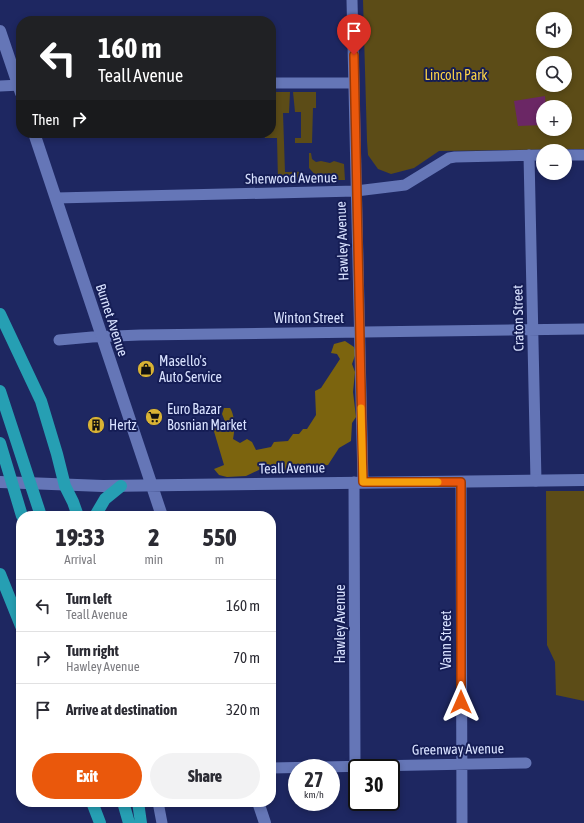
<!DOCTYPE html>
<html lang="en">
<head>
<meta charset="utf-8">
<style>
  body { margin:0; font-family:"Asap Condensed",sans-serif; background:#f2f2f3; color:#2b2b33; height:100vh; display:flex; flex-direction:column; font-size:15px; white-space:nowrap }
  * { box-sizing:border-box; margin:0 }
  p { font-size:13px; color:#7c7c81 }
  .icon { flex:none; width:22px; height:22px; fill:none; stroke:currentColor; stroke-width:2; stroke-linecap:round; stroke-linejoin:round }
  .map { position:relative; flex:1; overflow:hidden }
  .side { position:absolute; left:16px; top:511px; width:260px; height:296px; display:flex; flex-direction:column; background:#fff; border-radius:16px; box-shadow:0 2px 6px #0003 }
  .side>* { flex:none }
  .guide { position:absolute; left:16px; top:16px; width:260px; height:122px; border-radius:16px; box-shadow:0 2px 6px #0003; background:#202124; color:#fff; overflow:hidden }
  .fabs { position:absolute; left:536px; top:12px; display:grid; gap:8px }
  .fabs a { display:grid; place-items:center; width:36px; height:36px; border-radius:50%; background:#fff; box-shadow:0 2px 6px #0003; font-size:20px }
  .speed { position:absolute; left:288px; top:759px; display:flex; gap:8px; font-size:20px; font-weight:700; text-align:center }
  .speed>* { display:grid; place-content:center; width:52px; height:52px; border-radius:50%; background:#fff; box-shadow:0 2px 6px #0003; line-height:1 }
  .speed small { font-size:10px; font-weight:400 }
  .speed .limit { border:2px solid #111; border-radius:6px; background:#fff; color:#111 }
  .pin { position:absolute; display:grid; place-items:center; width:34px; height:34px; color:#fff; margin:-41px -17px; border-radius:50% 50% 50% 0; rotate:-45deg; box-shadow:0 0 4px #0007 }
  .pin .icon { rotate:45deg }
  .me { position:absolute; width:44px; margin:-22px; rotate:0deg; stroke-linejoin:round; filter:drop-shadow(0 0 3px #0008) }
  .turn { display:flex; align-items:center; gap:14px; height:84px; padding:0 16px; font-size:18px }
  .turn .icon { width:52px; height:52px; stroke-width:2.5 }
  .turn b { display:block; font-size:28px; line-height:34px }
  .then { display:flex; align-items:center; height:38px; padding:0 16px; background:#0003; gap:8px; font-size:15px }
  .eta { display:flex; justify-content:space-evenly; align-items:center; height:68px; text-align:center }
  .eta b { font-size:24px; font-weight:800; line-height:28px }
  .button { display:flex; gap:8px; margin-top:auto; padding:8px 16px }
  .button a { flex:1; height:46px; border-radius:24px; background:#ea580c; color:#fff; font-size:16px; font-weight:800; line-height:46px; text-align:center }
  .button a+a { background:#f2f2f3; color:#2b2b33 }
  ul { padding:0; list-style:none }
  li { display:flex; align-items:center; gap:12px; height:52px; padding:0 16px; border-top:1px solid #e1e1e2 }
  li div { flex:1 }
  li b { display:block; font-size:15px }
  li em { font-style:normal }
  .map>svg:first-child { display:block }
</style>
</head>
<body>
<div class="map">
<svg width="584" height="823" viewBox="0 0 584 823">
  <rect width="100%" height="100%" fill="#1e2761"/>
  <path fill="#5c4c17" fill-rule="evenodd" d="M363 0H584V149L439 151 414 168 391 174 378 169 368 155 367 141ZM543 19H565V41H543ZM543 63H565V85H543ZM543 107H565V129H543Z
    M271 92H290L289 113H283L285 172C294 172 308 169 310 181H278L277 138H265L264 133H271Z
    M293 92H316V108H313L312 143H295V138H301V112H295Z
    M309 153H311L312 159 316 162 321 161 330 163 334 161 344 164 345 180H320L309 168Z
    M546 491H584V701L556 695 555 662 547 645Z"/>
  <path fill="#7c640e" d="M345 341 354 347 356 353 352 364 355 372 353 392 356 417 352 423 351 441 339 448 328 465C320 465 315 471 307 472 293 474 277 471 263 468L246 476 227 477 219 475 214 469 224 465 213 428 226 424 222 414 224 408H230C235 415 235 430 233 439L240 443 247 439 252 442 256 450 271 447 274 442 288 441 293 434H299L303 429H307L316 415 315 391 321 388 340 359 337 354 331 353 334 344Z"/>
  <path fill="#6b2765" d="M545 96 546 107H543V125L518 126 514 101Z"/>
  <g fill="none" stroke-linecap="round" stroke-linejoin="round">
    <path stroke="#6576b7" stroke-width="11" d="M352 0 363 482
      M271 83H354
      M0 86 21 85
      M529 155 536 481
      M565 155H584
      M56 198 356 191 405 185 449 158 455 157 543 155
      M59 340 92 337 140 335 584 329
      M354 482 355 766
      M461 482 462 823
      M271 768 526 763
      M158 802 162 823"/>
    <path stroke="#6576b7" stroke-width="12" d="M0 31 21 93
      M34 133 162 516
      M0 482 103 486 584 480
      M258 802 265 823"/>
    <path stroke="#269fb3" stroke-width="12" d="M0 314 41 401 57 454 65 486 73 502 78 516
      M0 391 41 516
      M0 443 22 516
      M95 516 105 499 121 486
      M0 574 21 626
      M92 802 100 823
      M123 802 129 823
      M138 802 141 823"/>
  </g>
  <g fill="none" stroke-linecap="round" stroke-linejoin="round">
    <defs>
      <path id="route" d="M354 55 363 482H461V702"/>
    </defs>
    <use href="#route" stroke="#983908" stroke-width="10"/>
    <use href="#route" stroke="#ea580c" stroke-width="7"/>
    <path stroke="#f59e0b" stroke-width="7" d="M361 408 363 482H438"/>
  </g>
  <defs>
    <symbol id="shop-disc" viewBox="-11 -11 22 22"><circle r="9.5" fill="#d9b334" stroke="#151d55"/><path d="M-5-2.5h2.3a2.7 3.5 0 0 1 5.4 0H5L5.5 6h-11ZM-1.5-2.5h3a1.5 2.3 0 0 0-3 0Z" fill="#111"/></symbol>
    <symbol id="supermarket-disc" viewBox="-11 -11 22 22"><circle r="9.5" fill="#d9b334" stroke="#151d55"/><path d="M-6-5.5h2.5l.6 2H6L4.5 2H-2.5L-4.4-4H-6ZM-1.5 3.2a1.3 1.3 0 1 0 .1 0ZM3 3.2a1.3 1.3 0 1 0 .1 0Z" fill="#111"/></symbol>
    <symbol id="building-disc" viewBox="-11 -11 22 22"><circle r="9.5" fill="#d9b334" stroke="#151d55"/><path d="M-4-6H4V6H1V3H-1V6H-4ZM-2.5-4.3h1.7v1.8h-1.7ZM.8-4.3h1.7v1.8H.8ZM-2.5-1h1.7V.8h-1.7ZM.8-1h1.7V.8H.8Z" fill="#111"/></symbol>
  </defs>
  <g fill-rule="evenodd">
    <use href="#shop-disc" x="136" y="359" width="20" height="20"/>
    <use href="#supermarket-disc" x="144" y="407" width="20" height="20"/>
    <use href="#building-disc" x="86" y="415" width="20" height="20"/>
  </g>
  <g text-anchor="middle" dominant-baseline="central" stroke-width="4" stroke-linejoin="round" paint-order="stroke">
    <g font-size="14" fill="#fad147" stroke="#151d55">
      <text x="456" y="75">Lincoln Park</text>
    </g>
    <g font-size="14" fill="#d9e2ff" stroke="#151d55">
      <text transform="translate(291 178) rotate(-1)">Sherwood Avenue</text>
      <text transform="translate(342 241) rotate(-92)">Hawley Avenue</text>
      <text x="309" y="318">Winton Street</text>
      <text transform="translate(518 318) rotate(-91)">Craton Street</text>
      <text transform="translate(112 320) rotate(72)">Burnet Avenue</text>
      <text transform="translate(292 468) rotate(-1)">Teall Avenue</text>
      <text transform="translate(340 624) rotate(-90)">Hawley Avenue</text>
      <text transform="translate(446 640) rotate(-90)">Vann Street</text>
      <text transform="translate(458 749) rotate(-1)">Greenway Avenue</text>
    </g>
    <g font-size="14" fill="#d9e2ff" stroke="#151d55" text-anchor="start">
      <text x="159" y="361">Masello's<tspan x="159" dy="16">Auto Service</tspan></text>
      <text x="167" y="409">Euro Bazar<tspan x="167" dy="16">Bosnian Market</tspan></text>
      <text x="109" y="425">Hertz</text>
    </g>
  </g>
</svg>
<div class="fabs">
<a><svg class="icon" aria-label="sound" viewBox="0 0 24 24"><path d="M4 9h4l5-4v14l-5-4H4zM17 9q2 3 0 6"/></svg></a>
<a><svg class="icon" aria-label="search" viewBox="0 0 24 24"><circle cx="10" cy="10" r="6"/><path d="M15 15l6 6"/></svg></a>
<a>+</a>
<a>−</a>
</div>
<div class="speed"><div>27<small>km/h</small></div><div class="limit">30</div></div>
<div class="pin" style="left:354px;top:55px;background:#d93025"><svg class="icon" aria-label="arrive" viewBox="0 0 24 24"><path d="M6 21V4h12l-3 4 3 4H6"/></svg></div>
<svg class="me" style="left:461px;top:702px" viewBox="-20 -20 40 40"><path d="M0-17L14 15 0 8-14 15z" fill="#ea580c" stroke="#fff" stroke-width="4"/></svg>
<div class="guide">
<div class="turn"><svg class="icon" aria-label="left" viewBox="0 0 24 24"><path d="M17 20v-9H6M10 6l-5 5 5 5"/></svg><div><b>160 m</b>Teall Avenue</div></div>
<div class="then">Then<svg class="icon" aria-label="right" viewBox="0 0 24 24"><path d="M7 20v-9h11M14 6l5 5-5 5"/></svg></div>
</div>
<section class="side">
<div class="eta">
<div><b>19:33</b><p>Arrival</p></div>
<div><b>2</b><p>min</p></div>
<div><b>550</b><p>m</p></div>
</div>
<ul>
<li><svg class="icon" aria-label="left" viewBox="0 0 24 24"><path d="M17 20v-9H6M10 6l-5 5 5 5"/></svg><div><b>Turn left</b><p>Teall Avenue</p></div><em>160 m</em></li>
<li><svg class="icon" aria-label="right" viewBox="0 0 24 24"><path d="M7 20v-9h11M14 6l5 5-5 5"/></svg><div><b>Turn right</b><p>Hawley Avenue</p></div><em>70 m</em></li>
<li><svg class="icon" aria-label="arrive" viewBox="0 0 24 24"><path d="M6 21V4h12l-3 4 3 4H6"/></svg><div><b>Arrive at destination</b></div><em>320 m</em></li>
</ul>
<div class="button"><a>Exit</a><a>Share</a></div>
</section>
</div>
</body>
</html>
